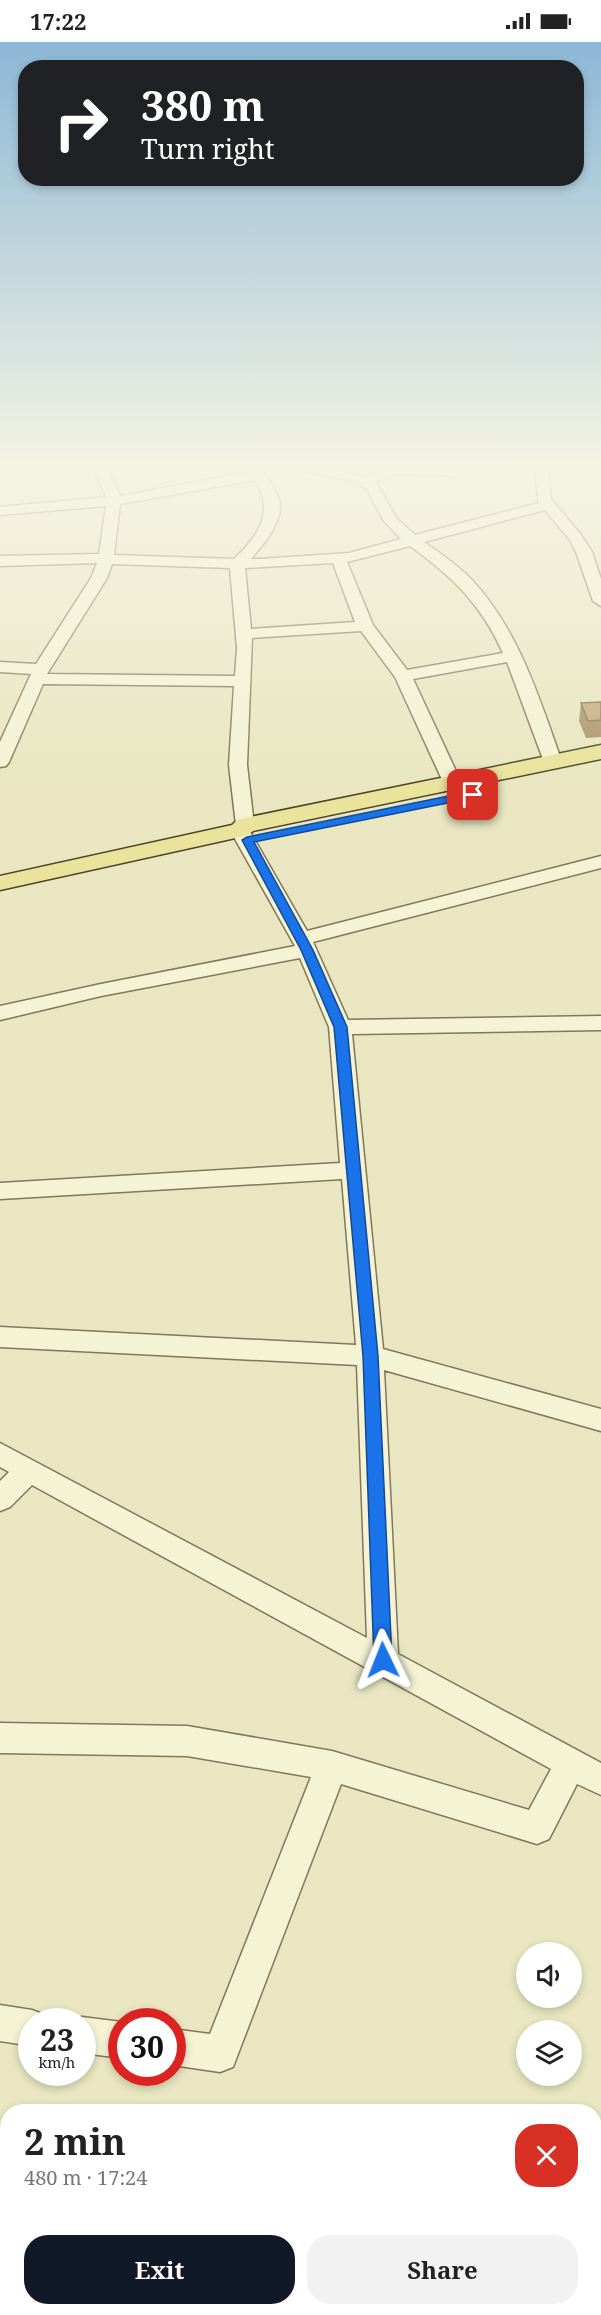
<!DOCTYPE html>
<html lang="en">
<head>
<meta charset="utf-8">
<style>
  body { margin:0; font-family:"Noto Serif",serif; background:#f2f2f2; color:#222; height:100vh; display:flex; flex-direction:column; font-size:22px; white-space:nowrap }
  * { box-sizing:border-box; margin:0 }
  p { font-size:20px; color:#767676 }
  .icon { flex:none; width:33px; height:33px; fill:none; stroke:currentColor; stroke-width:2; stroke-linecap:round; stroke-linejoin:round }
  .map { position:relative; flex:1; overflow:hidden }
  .sheet { position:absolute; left:0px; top:2062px; width:602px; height:212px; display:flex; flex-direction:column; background:#fff; border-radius:24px 24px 0 0; box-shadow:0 3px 9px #0003 }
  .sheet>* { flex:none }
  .top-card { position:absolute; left:18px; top:18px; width:566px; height:126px; border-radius:24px; box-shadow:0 3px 9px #0003; background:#202124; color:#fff; overflow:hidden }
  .buttons { position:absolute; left:516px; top:1900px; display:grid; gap:12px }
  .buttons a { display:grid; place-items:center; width:66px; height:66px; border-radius:50%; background:#fff; box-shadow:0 3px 9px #0003; font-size:30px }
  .speed { position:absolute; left:18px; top:1966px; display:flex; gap:12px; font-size:30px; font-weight:700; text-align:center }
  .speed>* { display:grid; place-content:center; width:78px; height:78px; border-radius:50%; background:#fff; box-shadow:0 3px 9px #0003; line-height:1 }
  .speed small { font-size:15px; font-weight:400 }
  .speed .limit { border:9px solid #d22; background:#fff; color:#111 }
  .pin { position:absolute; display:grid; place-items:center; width:51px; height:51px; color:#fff; margin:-26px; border-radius:12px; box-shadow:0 3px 9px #0006 }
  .me { position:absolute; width:66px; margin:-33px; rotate:358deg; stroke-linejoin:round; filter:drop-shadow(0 0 4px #0008) }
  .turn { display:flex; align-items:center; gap:21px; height:126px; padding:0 24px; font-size:27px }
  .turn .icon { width:78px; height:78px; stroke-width:2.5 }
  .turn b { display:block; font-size:42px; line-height:51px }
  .round { display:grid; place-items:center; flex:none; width:63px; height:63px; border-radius:24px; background:#f2f2f2 }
  .head { display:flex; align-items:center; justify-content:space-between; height:102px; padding:0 24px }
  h1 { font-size:36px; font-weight:700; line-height:45px }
  .action { display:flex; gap:12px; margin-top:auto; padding:12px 24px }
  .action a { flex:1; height:69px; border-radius:24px; background:#111827; color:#fff; font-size:24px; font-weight:700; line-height:69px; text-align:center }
  .action a+a { background:#f2f2f2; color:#222 }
  .status { display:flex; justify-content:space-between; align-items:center; height:42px; padding:0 30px; background:#fff; direction:ltr }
  .status svg { height:16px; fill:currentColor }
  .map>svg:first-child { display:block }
</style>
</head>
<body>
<div class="status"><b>17:22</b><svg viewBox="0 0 49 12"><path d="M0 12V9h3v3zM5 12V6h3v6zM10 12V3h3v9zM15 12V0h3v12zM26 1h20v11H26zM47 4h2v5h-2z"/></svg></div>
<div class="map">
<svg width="601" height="2273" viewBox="0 0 601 2273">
  <rect width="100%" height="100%" fill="#e9e6c1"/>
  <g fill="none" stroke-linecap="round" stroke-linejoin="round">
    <defs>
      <path id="minor" d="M93 425H107L120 454 249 430 246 425H260C267 435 276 446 279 458 285 478 263 503 251 517H260L349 511 401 497 384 479 366 446 347 438 299 428 297 425H324L363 435 390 425 460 427 462 430 455 434 396 432 376 440 397 477 415 493 539 461 534 425H548L551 457 581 493 592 510 601 537V564L593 559 576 510 570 498 545 468 424 500C440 511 457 523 471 537 519 588 539 656 562 720L559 724H547L544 720 507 620 413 637 462 742 460 746H446L444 742 395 635 361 589 252 596 247 723 254 783 249 788 307 889 601 814V826L313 900 348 978 601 974V988L352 992 383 1307 601 1367V1389L384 1328 398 1612 601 1721V1753L577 1742 549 1797 537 1802 341 1742 233 2025 220 2030 172 2023V1987L210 1992 311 1735 187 1714 0 1711V1681L187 1684 332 1709 529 1768 551 1727 32 1443 10 1465 0 1469V1439L9 1430 0 1425V1401L367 1596 357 1323 0 1305V1285L356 1303 342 1137 0 1157V1141L340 1121 329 985 300 916 101 954 0 978V964L101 942 295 904 230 788 236 783 229 723 234 644 43 642 9 720 6 724 0 725V700L31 632 0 630V620L36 622 91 536 97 521 0 524V514L99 512 106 464 0 473V465L106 455ZM255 438C275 470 259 493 234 517L114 513 120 462ZM410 504C453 535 481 562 503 611L407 628 373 583 347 520ZM333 521 355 580 251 587 245 526ZM112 522 230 526 237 606 235 634 47 632 107 536Z
        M0 1963 32 1968 45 1973 48 1980H32V2004L0 1999Z
        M82 1975 122 1980V2016L82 2011V1980H70Z"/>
      <path id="major" d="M601 703V717L253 789 248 793 240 795 0 848V834L232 783 237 778 245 776Z"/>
    </defs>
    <use href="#minor" stroke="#81775a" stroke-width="3"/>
    <use href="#major" stroke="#4f452e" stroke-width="3"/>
    <use href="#minor" fill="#f5f3d3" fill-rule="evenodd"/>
    <use href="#major" fill="#eae39b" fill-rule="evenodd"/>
  </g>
  <path fill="#a99269" d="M601 660V695L586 696 579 679 581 661Z"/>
  <path fill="#c4aa7a" stroke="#897755" stroke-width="1.5" d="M601 660V678L588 679 581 661Z"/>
  <linearGradient id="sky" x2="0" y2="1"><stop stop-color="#8cb7d6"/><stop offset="0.57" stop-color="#f5f4e3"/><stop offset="1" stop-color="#f5f4e3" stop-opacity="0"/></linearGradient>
  <rect width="601" height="743" fill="url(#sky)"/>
  <path fill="#1a73e8" stroke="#114b97" stroke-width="1.5" d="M473 749 478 753 477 755 254 800 313 908 347 985 378 1314 392 1618 389 1624 383 1626 377 1624 374 1618 363 1314 334 985 301 908 242 798 247 795Z"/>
</svg>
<div class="buttons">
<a><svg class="icon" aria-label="sound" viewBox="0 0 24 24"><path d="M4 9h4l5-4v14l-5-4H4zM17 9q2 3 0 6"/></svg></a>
<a><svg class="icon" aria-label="layers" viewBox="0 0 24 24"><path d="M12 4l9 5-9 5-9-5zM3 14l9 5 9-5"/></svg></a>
</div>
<div class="speed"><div>23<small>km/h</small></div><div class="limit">30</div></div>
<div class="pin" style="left:473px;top:753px;background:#d93025"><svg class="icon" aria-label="arrive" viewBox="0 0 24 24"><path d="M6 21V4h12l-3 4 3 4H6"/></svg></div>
<svg class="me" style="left:383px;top:1618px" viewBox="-20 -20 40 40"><path d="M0-17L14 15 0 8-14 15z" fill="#1a73e8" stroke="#fff" stroke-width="4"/></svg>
<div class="top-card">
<div class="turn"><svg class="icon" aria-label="right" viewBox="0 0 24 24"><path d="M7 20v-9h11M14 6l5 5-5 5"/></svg><div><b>380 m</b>Turn right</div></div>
</div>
<section class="sheet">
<div class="head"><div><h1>2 min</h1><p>480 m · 17:24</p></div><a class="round" style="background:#d93025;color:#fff"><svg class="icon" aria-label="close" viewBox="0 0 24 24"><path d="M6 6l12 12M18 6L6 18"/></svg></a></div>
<div class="action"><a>Exit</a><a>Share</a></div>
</section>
</div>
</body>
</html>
